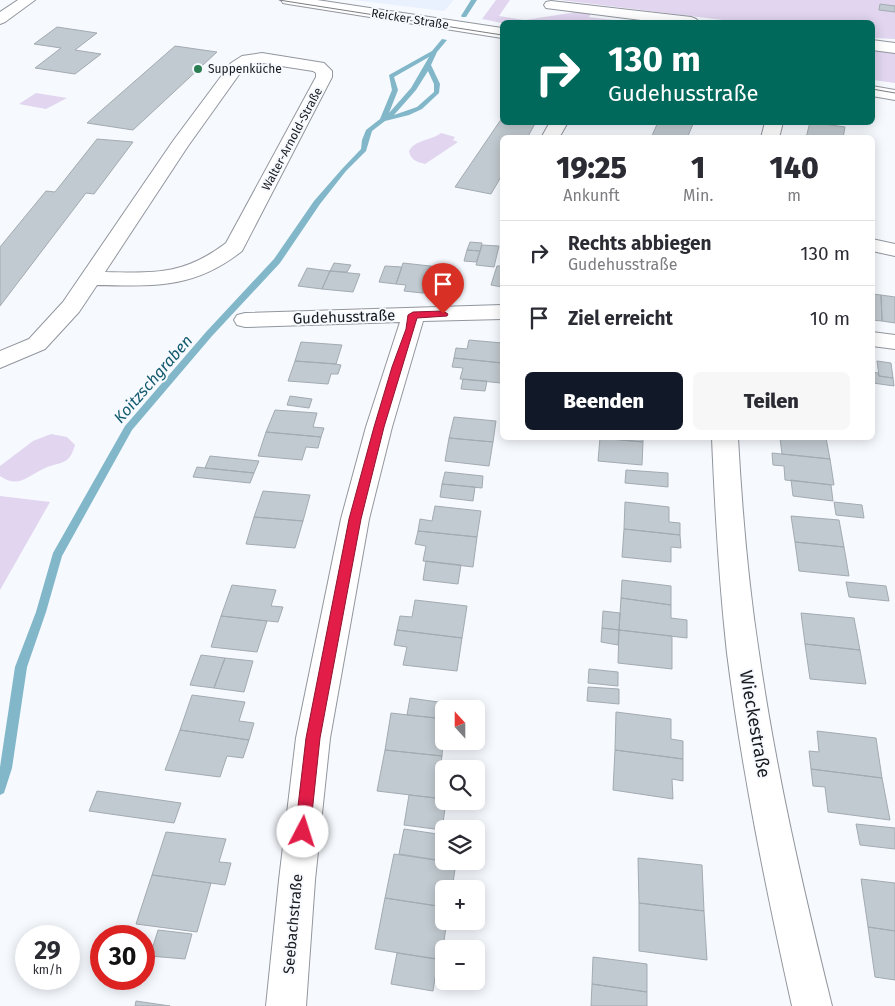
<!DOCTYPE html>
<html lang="de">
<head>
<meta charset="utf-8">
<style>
  body { margin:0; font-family:"Fira Sans",sans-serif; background:#f7f7f7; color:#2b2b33; height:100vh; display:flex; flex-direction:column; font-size:19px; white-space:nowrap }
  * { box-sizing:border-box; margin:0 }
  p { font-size:16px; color:#7c7c81 }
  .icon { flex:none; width:28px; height:28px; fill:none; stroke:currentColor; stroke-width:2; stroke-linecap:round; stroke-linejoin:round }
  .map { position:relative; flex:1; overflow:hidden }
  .drawer { position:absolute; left:500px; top:135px; width:375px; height:305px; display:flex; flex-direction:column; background:#fff; border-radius:8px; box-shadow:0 2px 12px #0003 }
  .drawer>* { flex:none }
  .guide { position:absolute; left:500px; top:20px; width:375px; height:105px; border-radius:8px; box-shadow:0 2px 12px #0003; background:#00695c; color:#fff; overflow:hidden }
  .needle { width:32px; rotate:339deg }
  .fabs { position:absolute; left:435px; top:700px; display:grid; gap:10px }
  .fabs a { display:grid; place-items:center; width:50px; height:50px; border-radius:8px; background:#fff; box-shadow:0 2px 12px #0003; font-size:25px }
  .speed { position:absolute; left:15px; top:925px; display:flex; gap:10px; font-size:25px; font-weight:700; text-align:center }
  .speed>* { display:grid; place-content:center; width:65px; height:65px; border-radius:50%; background:#fff; box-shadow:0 2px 12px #0003; line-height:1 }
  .speed small { font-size:12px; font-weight:400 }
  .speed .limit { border:8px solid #d22; background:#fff; color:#111 }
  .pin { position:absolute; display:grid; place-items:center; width:42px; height:42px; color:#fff; margin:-51px -21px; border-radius:50% 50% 50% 0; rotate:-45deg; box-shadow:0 0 5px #0007 }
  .pin .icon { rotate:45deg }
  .me { position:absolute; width:55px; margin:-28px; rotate:5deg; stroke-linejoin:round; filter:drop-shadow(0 0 4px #0008) }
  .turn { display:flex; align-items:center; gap:18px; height:105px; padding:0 25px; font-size:22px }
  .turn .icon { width:65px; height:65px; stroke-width:2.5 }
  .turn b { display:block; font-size:35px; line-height:42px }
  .eta { display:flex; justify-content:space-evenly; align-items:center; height:85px; text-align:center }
  .eta b { font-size:30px; font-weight:800; line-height:35px }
  .cta { display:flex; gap:10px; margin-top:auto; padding:10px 25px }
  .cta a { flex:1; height:58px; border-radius:8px; background:#111827; color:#fff; font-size:20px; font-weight:800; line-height:58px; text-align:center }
  .cta a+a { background:#f7f7f7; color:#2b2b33 }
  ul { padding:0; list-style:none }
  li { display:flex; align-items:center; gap:15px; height:65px; padding:0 25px; border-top:1px solid #e1e1e2 }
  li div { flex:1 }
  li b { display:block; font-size:19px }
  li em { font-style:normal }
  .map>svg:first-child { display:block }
</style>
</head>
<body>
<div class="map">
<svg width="895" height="1006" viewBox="0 0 895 1006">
  <rect width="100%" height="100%" fill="#f6f9fe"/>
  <path fill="#eaf1fe" d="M353 0H454L444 11Z"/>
  <path fill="#e1d5ef" d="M496 0H510L499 16 525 20 583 11 592 12 589 17 629 22 502 23 482 19Z
    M560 0H895V39L873 38 872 22H739Z
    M873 49 895 52V83L873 80Z
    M36 93 67 98 46 109 19 104Z
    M441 133 455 137 453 140 458 142 425 164C418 162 410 160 409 151 416 139 431 141 441 133Z
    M51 434 67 437 75 445C69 467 59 461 43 469 28 476 18 489 0 476V466L33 441Z
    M0 496 50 502 0 590Z"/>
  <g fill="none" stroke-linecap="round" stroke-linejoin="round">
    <path fill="#81b7c9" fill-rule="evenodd" d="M471 0H477L466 17H462L461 16Z
      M442 39 447 40 437 52 431 65 440 84 439 93 422 109 409 115 385 121 372 131 366 151 346 171 320 204 280 263 212 336 132 430 62 556 46 612 27 667 12 768 4 793 0 795V767L15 667 36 612 53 553 125 426 206 332 274 259 314 201 342 169 361 149 362 140 366 130 380 119 392 90 389 75 432 51ZM429 57 411 88 389 113 398 90 394 77ZM428 71 434 84V92L417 107 394 115 416 90Z"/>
  </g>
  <path fill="#c1cad0" stroke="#a3abb2" d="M880 4 895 6V12L879 10Z
    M57 27 97 33 75 50 101 54 75 74 35 68 61 48 34 44Z
    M175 46 217 52 133 130 87 123Z
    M502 118V122H536L527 138H502V175L491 194 455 187Z
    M658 122H694L687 138H651Z
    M810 122 845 127 843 138H806Z
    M97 139 133 142 94 194 86 193 0 306V247L46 191 55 192Z
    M470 242 482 243 480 251 467 250Z
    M482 245 499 246 494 267 476 265Z
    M467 250 480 251 476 262 464 261Z
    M334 263 351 265 347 272 330 271Z
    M403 263 430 266 422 293 404 291 406 285 396 284Z
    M385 266 402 267 396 284 379 282Z
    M430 266 456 269 450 290 440 289 438 294 422 293Z
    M497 266H502V287L491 285Z
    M307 268 330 271 322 289 298 286Z
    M330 271 360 274 353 292 322 289Z
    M872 294 881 295 882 321 872 320Z
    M881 295 895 297V323L882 321Z
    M469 340 502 343V363L454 358 456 348 467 349Z
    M301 342 342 345 336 364 295 361Z
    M454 358 502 363 501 383 460 379 463 368 452 367Z
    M295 361 336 364 341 365 338 374H331L328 384 288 381Z
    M877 361 891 363 893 378 879 376Z
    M872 372 878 373 879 376 893 378 894 386 873 383Z
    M463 379 487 381 485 391 461 389Z
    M290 396 312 399 309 408 287 405Z
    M275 410 317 413 313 427 324 428 321 437 266 432Z
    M454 417 496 421 493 442 449 438Z
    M266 432 321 437 318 448 306 447 302 460 258 456Z
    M449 438 493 442 489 466 445 461Z
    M600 438 643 442 642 465 598 461Z
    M600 438H643V442Z
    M780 438H826L830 459 782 454Z
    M772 453 830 459 834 485 785 480 784 466 773 465Z
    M210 456 259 461 254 473 205 468Z
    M197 467 205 468 254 473 250 483 193 477Z
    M626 470 668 473V487L625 483Z
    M445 472 483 476 482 488 442 484Z
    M791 480 831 485 833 501 793 496Z
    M442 484 475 487 473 501 440 497Z
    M263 491 310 495 303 521 254 517Z
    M625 502 669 507V522L680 523V535L624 529Z
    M834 502 862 505 864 518 836 515Z
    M435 506 481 511 477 537 418 531 420 519 432 521Z
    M791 516 839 520 844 547 795 542Z
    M254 517 303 521 295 548 246 544Z
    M624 529 680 535 681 548 671 547V562L622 557Z
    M418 531 477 537 473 567 423 561 426 546 415 544Z
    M795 542 844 547 849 576 799 571Z
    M426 561 461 565 458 584 423 580Z
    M622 580 671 586V605L621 598Z
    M846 582 886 586 889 601 849 597Z
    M232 585 276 590 271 606 283 607 278 622 221 616Z
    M621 598 671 605V618L687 620V638L619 630Z
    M415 600 467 606 462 638 397 630 400 616 412 617Z
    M603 611 620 613 619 630 602 628Z
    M801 613 854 618 860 650 805 644Z
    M221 616 267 621 257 652 211 647Z
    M602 628 619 630 618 645 601 642Z
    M397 630 462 638 457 671 403 665 407 647 394 645Z
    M619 630 672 636V669L618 663Z
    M805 644 860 650 866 684 810 679Z
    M201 655 225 658 214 688 190 685Z
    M225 658 253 661 244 692 214 688Z
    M589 669 618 672V686L588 683Z
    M588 687 619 689V704L587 701Z
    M192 695 245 702 239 721 254 723 249 740 180 730Z
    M410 698 438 702 436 718 407 715Z
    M616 712 671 719V739L683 741V759L615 750Z
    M391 713 444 719 442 756 385 750Z
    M180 730 249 740 243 758 227 756 220 777 165 770Z
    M817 731 876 738 882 778 811 769 809 751 819 752Z
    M385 750 442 756 436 798 377 791Z
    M615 750 683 759V781L672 779 673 799 613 790Z
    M811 769 882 778 890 820 828 812 825 787 813 786Z
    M97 791 181 803 174 823 89 811Z
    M409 795 444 799V801H446L442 830 404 825Z
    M856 824 895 828V849L860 845Z
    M404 829 444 835V861L399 854Z
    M166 832 226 839 219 862 231 863 225 885 152 875Z
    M394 854 456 863 452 889H444V907L385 898Z
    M638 858 702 865 704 911 639 903Z
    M152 875 211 883 197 932 136 924Z
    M861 879 895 883V931L868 927Z
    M385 898 444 907V921H447L441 960 375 949Z
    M639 903 704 911 707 960 639 951Z
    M868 927 895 931V980L875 977Z
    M158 930 192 934 185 959 150 956Z
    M397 953 438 959 433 991 391 984Z
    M593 957 647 964V992L592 984Z
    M592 984 647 992V1006H591Z
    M136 1001 170 1006H135Z"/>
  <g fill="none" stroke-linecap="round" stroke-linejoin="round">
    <defs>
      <path id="minor" d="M18 0H35L5 22 0 24V12Z
        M281 0H317L502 28V38L288 4 283 3Z
        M551 1 691 17 696 19 699 22H657L546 8 544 5 546 2Z
        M872 40 895 43V53L872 50Z
        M262 53 324 63 332 71V77L242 251C194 289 155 286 97 285L79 312 45 349 0 368V351L29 339 63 302 173 141 231 63 242 56ZM262 63 313 71 316 73V77L226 243C184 275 156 273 105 272L188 146 243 69 252 64Z
        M872 86 895 90V100L872 96Z
        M550 122H568L559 138H541Z
        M765 122H783L779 138H761Z
        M872 239 895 244V256L872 251Z
        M502 305V319L423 321 392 427 369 519 330 738 315 880 306 1006H266L279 880 296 738 341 519 366 427 400 322 245 327 237 325 234 320 237 315 245 313Z
        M872 332 895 335V349L872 346Z
        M712 438H738C742 510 748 582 759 653 776 772 803 889 832 1006H792C766 889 742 772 727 653 719 581 715 510 712 438Z"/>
    </defs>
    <use href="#minor" stroke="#92969e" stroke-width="2"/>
    <use href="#minor" fill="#fff" fill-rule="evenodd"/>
    <path stroke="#7b7d81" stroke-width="1" d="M279 0 502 35
      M872 89 895 93"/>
  </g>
  <path fill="#e11d48" stroke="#92132f" d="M443 311 448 314 447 316 417 318 384 427 361 519 320 738 310 832 308 837 303 840 298 837 295 832 306 738 349 519 374 427 392 367 406 329 408 315 413 312Z"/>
  <circle fill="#2a7e51" stroke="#f6f9fe" stroke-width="2" cx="198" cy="69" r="5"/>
  <g text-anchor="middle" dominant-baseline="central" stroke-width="4" stroke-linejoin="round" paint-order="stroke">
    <g font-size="12" fill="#191b1e" stroke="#f6f9fe">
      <text transform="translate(410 19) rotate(9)">Reicker Straße</text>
      <text transform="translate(292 139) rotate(-62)">Walter-Arnold-Straße</text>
    </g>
    <g font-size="12" fill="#191b1e" stroke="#f6f9fe" text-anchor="start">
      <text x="208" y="69">Suppenküche</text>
    </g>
    <g font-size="15" fill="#191b1e" stroke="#f6f9fe">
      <text transform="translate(344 317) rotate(-2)">Gudehusstraße</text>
      <text transform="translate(293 924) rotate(-85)">Seebachstraße</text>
    </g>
    <g font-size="16" font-style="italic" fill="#125b6e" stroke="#f6f9fe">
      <text transform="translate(153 379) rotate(-49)">Koitzschgraben</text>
    </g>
    <g font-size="18" fill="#191b1e" stroke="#f6f9fe">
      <text transform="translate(755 724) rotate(80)">Wieckestraße</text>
    </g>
  </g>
</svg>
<div class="fabs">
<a><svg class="needle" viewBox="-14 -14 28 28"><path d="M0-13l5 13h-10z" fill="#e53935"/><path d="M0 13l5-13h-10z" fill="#7c7c81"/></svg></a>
<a><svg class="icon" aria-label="search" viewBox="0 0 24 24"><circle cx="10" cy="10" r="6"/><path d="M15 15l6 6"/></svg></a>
<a><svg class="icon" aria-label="layers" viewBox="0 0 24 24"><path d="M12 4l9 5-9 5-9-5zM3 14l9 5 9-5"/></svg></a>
<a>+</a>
<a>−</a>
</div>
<div class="speed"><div>29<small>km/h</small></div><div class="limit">30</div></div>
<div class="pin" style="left:443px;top:314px;background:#d93025"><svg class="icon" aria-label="arrive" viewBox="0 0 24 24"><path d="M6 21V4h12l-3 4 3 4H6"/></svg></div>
<svg class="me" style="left:303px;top:832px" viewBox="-20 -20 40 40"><circle r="19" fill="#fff"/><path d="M0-13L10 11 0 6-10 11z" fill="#e11d48"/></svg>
<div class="guide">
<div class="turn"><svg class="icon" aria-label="right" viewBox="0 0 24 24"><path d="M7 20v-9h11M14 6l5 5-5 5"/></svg><div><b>130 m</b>Gudehusstraße</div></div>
</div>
<section class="drawer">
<div class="eta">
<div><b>19:25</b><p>Ankunft</p></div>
<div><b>1</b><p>Min.</p></div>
<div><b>140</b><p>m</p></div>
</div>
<ul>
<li><svg class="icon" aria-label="right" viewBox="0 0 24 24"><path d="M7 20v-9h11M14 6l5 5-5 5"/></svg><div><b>Rechts abbiegen</b><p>Gudehusstraße</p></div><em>130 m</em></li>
<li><svg class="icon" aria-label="arrive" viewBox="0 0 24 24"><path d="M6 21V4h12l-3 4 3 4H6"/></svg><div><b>Ziel erreicht</b></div><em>10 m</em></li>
</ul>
<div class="cta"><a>Beenden</a><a>Teilen</a></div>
</section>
</div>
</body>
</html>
